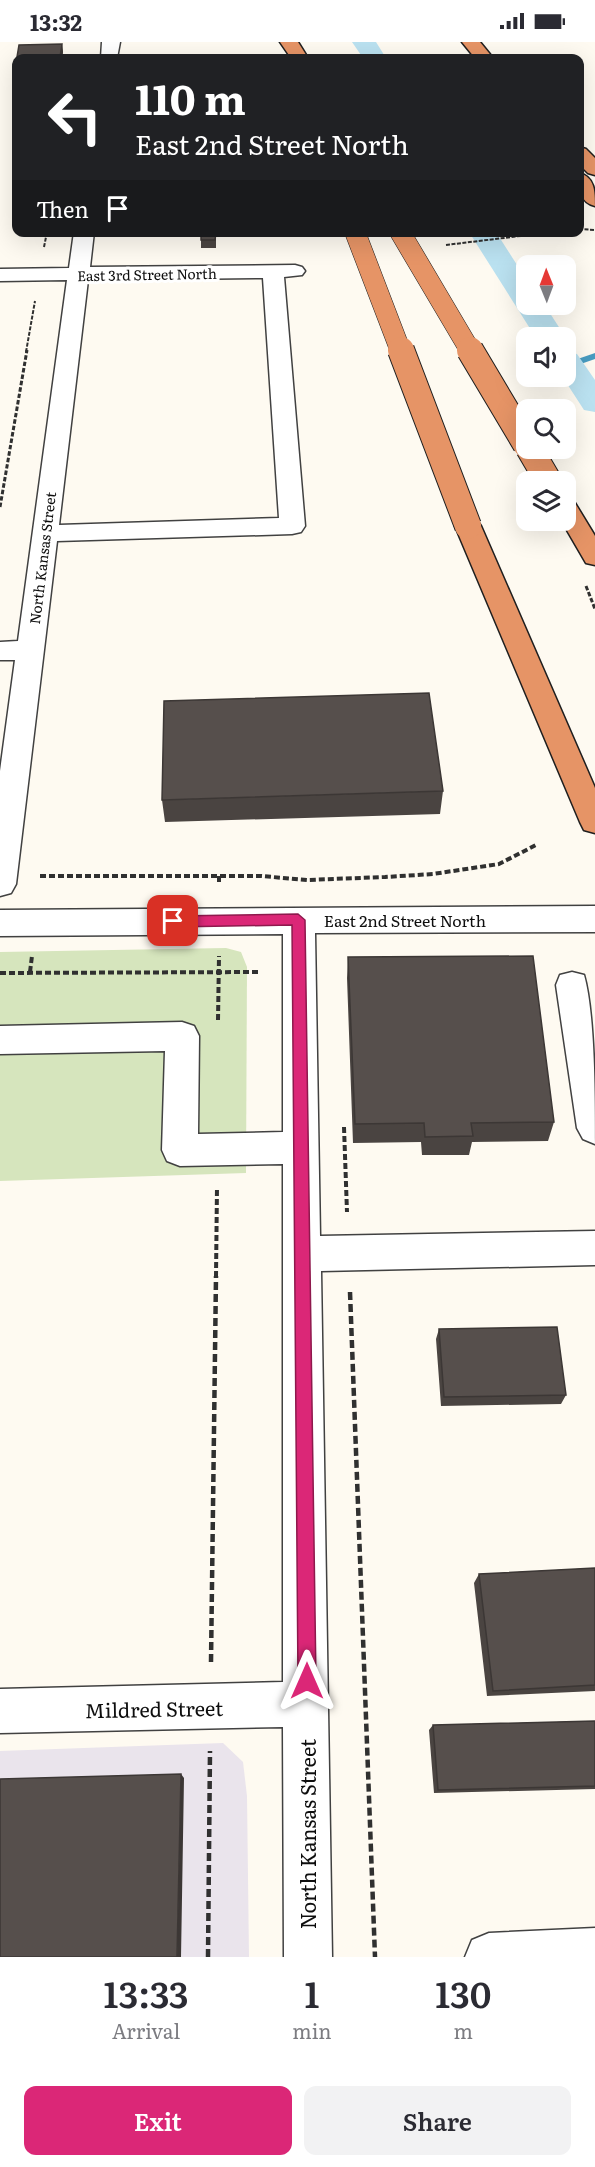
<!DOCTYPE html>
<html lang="en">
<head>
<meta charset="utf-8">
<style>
  body { margin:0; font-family:Literata,serif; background:#f2f2f3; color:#2b2b33; height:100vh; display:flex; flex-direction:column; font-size:22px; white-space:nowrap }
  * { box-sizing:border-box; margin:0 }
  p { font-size:20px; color:#7c7c81 }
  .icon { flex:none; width:33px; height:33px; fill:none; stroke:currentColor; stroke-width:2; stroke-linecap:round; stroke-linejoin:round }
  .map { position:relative; height:1915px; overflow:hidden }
  .panel { display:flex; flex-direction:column; background:#fff; flex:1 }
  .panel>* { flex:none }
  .banner { position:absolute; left:12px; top:12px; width:572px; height:183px; border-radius:12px; box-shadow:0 6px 24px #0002; background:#202124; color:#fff; overflow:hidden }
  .needle { width:39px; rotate:359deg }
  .controls { position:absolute; left:516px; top:213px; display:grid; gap:12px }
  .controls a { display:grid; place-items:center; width:60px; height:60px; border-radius:12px; background:#fff; box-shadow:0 6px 24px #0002; font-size:30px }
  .pin { position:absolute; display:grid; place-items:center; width:51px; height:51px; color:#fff; margin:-26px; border-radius:12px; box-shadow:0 3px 9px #0006 }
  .me { position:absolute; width:66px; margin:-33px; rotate:0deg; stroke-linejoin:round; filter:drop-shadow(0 0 4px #0008) }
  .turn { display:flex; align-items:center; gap:21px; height:126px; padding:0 24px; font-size:27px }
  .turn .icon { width:78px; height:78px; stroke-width:2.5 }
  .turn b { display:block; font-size:42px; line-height:51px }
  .then { display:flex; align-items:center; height:57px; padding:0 24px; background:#0003; gap:12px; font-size:22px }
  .eta { display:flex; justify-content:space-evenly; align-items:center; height:102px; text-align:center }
  .eta b { font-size:36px; font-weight:600; line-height:42px }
  .action { display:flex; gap:12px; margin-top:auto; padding:12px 24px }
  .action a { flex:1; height:69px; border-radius:12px; background:#db2777; color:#fff; font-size:24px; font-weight:600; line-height:69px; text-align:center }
  .action a+a { background:#f2f2f3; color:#2b2b33 }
  .status { display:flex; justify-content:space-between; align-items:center; height:42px; padding:0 30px; background:#fff; direction:ltr }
  .status svg { height:16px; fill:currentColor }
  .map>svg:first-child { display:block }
</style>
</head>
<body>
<div class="status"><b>13:32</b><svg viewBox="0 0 49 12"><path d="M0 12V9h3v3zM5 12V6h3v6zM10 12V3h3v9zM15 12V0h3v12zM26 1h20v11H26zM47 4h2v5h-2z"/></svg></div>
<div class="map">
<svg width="595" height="1915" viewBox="0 0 595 1915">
  <rect width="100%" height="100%" fill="#fefaf1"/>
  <path fill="#eae4ec" d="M223 1701 243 1720 247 1754 249 1915H0V1709Z"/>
  <path fill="#d6e5bd" d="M226 906 241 910 247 925 246 1131 0 1139V910Z"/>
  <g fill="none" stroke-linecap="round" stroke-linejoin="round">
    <path fill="#489cc1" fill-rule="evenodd" d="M595 311V317L572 325H566V321Z"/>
    <path fill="#bae1f0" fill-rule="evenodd" d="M352 0H376L386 16H363Z
      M469 190H496L526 237V262H544L566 296V297L536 296Z
      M566 309 577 312 595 338V370L584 368 562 334H566Z"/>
    <defs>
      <path id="minor" d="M102 0H120L117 16H101Z
        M74 190H94L90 225 295 223 302 225 305 229 302 233 284 235 305 484 301 490 292 492 57 499 16 842 11 851 0 854V729L15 618H0V600L18 599 67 238 0 239V227L69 226ZM263 236 279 476 59 483 88 238Z
        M595 864V890L315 891 320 1194 595 1189V1223L321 1229 332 1915H284L283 1685 0 1691V1647L283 1640V1122L180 1124 167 1119 162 1108 165 1009 0 1012V984L182 980 194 984 199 994 198 1092 283 1090V892L0 894V868Z
        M572 930 584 933C595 971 595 1057 595 1102L583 1097 577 1086 556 943 560 933Z
        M595 1886V1915H465L472 1898 489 1891Z"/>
      <path id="highway" d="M280 0H298L308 16H291Z
        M462 0H480L493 16H475Z
        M579 105 586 107 595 116V133L588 131 579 122Z
        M579 131C595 135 595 150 595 164 579 160 579 145 579 131Z
        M566 458 575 461 595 494V523L586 521 561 478H566Z
        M468 476 477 478 481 484 595 746V791L584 788 580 780 455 484 459 478Z"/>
    </defs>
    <use href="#minor" stroke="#414141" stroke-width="3"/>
    <use href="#highway" stroke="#1f1f1f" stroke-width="3"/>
    <path stroke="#303030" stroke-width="2" stroke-dasharray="4 1.5" stroke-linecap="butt" d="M579 187 595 188
      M446 203 553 190
      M44 205 47 190
      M26 310 35 259"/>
    <path stroke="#303030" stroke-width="3" stroke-dasharray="4.5 2" stroke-linecap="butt" d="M0 465 27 308
      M586 544 595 567"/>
    <path stroke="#303030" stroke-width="4" stroke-dasharray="6 3" stroke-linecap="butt" d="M40 834H261L307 838 385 835 433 832 499 822 536 803
      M219 834V843
      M30 930 32 914
      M0 931 260 930
      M218 978 219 914
      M344 1085 347 1170
      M216 1235 217 1145"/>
    <path stroke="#303030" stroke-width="4.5" stroke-dasharray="8 4" stroke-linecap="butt" d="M350 1250 375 1915
      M211 1620 216 1234
      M208 1915 210 1709"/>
    <use href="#minor" fill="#fff" fill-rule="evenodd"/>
    <use href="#highway" fill="#e69466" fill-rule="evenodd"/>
    <defs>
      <path id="highway-bridge-far1" d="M355 190 401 310
        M400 190 471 310"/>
      <path id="highway-bridge" d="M401 308 468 484
        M470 308 526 402
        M529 406 549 440"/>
    </defs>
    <use href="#highway-bridge-far1" stroke="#1f1f1f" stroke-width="21" stroke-linecap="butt"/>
    <use href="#highway-bridge" stroke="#1f1f1f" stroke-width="28" stroke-linecap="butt"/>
    <use href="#highway-bridge-far1" stroke="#e69466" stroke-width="20"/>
    <use href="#highway-bridge" stroke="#e69466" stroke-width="26"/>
  </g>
  <path fill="#4a4441" d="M62 2 63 10 62 16H17V15Z
    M216 196V206H201V198Z
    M443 749 440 772 165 780 162 758Z
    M348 915 554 1080 548 1099 472 1100 469 1113H422L421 1100 353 1101 347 936Z
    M439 1287 566 1353 561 1362 441 1364 436 1297Z
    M595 1526V1649L487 1654 474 1541 479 1532Z
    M595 1679V1747L434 1751 429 1688 433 1683Z"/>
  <path fill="#3c3735" d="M62 2 63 10 62 16H60Z
    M181 1732 184 1736 181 1915H177Z"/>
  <path fill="#564f4c" stroke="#3c3735" stroke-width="1.5" d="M62 2 60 15H17L19 3Z
    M201 190H216L215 198H201Z
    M429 651 443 749 162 758 164 659Z
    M533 914 554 1080 471 1081 473 1094 425 1095 424 1081 355 1082 348 915Z
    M557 1285 566 1353 444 1355 439 1287Z
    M595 1526V1643L493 1649 479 1532Z
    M595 1679V1744L438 1748 433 1683Z
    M181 1732 177 1915H0V1737Z"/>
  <path fill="#db2777" stroke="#8e194d" stroke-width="1.5" d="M298 872 305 878 316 1639 313 1645 307 1648 300 1645 298 1639 292 883 173 885 167 879 173 874Z"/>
  <g text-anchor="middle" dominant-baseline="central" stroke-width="6" stroke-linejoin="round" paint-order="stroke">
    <g font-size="14" fill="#0e0e0e" stroke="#fff">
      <text transform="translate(147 232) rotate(-1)">East 3rd Street North</text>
      <text transform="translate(42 516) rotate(-83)">North Kansas Street</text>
    </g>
    <g font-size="16" fill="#0e0e0e" stroke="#fff">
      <text x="405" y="878">East 2nd Street North</text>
    </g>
    <g font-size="20" fill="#0e0e0e" stroke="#fff">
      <text transform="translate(154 1666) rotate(-1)">Mildred Street</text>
      <text transform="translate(307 1792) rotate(-90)">North Kansas Street</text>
    </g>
  </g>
</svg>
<div class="controls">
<a><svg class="needle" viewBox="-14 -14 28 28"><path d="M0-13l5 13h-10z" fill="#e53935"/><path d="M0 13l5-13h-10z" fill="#7c7c81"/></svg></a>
<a><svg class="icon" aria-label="sound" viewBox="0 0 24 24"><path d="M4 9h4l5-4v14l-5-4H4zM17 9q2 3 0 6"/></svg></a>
<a><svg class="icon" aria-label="search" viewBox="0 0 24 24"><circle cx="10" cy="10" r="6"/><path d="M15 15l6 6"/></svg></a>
<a><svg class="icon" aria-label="layers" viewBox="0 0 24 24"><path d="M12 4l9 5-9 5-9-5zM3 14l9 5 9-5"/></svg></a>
</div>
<div class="pin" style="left:173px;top:879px;background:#d93025"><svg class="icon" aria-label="arrive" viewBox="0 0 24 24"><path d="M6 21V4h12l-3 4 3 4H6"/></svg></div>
<svg class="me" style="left:307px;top:1639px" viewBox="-20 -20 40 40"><path d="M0-17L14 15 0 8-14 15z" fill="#db2777" stroke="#fff" stroke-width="4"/></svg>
<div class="banner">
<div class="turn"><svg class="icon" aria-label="left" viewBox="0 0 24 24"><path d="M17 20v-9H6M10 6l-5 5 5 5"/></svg><div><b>110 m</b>East 2nd Street North</div></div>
<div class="then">Then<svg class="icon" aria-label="arrive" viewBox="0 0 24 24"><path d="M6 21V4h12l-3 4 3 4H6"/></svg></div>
</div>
</div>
<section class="panel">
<div class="eta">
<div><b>13:33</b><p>Arrival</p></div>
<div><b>1</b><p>min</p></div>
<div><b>130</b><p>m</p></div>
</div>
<div class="action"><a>Exit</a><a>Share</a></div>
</section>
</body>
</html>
